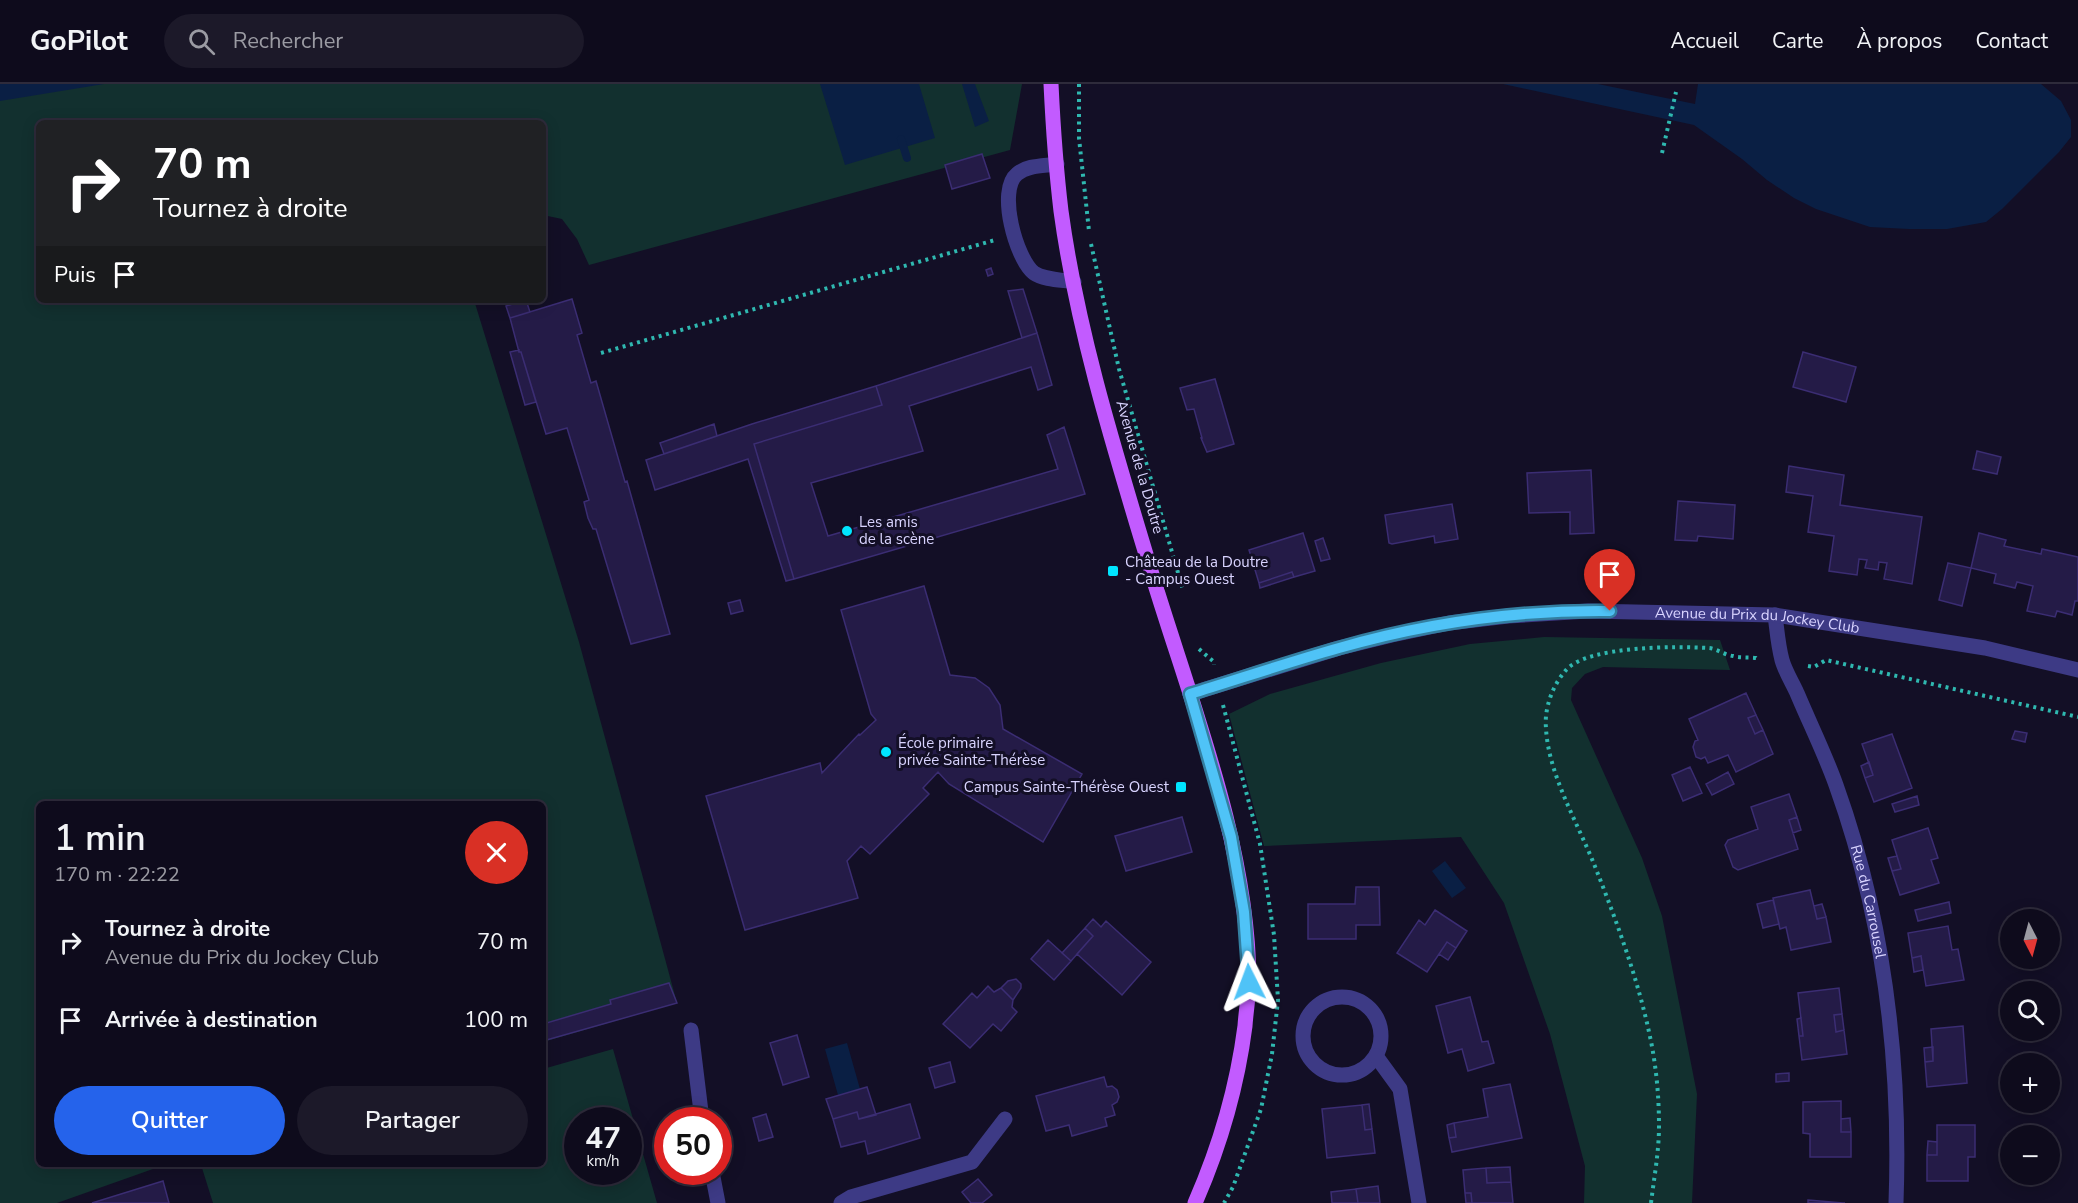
<!DOCTYPE html>
<html lang="fr">
<head>
<meta charset="utf-8">
<style>
  body { margin:0; font-family:"Nunito Sans",sans-serif; background:#1c1929; color:#f1f3f6; height:100vh; display:flex; flex-direction:column; font-size:22px; white-space:nowrap }
  * { box-sizing:border-box; margin:0 }
  p { font-size:20px; color:#9b9ba3 }
  .icon { flex:none; width:33px; height:33px; fill:none; stroke:currentColor; stroke-width:2; stroke-linecap:round; stroke-linejoin:round }
  .map { position:relative; flex:1; overflow:hidden }
  .side { position:absolute; left:36px; top:717px; width:510px; height:366px; display:flex; flex-direction:column; background:#0e0b1c; border-radius:9px; box-shadow:0 3px 15px #0003,0 0 0 2px #2e2b3b }
  .side>* { flex:none }
  .top-card { position:absolute; left:36px; top:36px; width:510px; height:183px; border-radius:9px; box-shadow:0 3px 15px #0003,0 0 0 2px #2e2b3b; background:#202124; color:#fff; overflow:hidden }
  .needle { width:39px; rotate:174deg }
  .fabs { position:absolute; left:2000px; top:825px; display:grid; gap:12px }
  .fabs a { display:grid; place-items:center; width:60px; height:60px; border-radius:50%; background:#0e0b1c; box-shadow:0 3px 15px #0003,0 0 0 2px #2e2b3b; font-size:30px }
  .speed { position:absolute; left:564px; top:1023px; display:flex; gap:12px; font-size:30px; font-weight:700; text-align:center }
  .speed>* { display:grid; place-content:center; width:78px; height:78px; border-radius:50%; background:#0e0b1c; box-shadow:0 3px 15px #0003,0 0 0 2px #2e2b3b; line-height:1 }
  .speed small { font-size:15px; font-weight:400 }
  .speed .limit { border:9px solid #d22; background:#fff; color:#111 }
  .pin { position:absolute; display:grid; place-items:center; width:51px; height:51px; color:#fff; margin:-62px -26px; border-radius:50% 50% 50% 0; rotate:-45deg; box-shadow:0 0 6px #0007 }
  .pin .icon { rotate:45deg }
  .me { position:absolute; width:66px; margin:-33px; rotate:357deg; stroke-linejoin:round; filter:drop-shadow(0 0 4px #0008) }
  .turn { display:flex; align-items:center; gap:21px; height:126px; padding:0 18px; font-size:27px }
  .turn .icon { width:78px; height:78px; stroke-width:2.5 }
  .turn b { display:block; font-size:42px; line-height:51px }
  .then { display:flex; align-items:center; height:57px; padding:0 18px; background:#0003; gap:12px; font-size:22px }
  .round { display:grid; place-items:center; flex:none; width:63px; height:63px; border-radius:32px; background:#1c1929 }
  .headline { display:flex; align-items:center; justify-content:space-between; height:102px; padding:0 18px }
  h1 { font-size:36px; font-weight:600; line-height:45px }
  .primary-button { display:flex; gap:12px; margin-top:auto; padding:12px 18px }
  .primary-button a { flex:1; height:69px; border-radius:36px; background:#2563eb; color:#fff; font-size:24px; font-weight:600; line-height:69px; text-align:center }
  .primary-button a+a { background:#1c1929; color:#f1f3f6 }
  ul { padding:0; list-style:none }
  li { display:flex; align-items:center; gap:18px; height:78px; padding:0 18px }
  li div { flex:1 }
  li b { display:block; font-size:22px }
  li em { font-style:normal }
  header { display:flex; align-items:center; gap:36px; box-sizing:border-box; height:84px; padding:0 30px; background:#0e0b1c; border-bottom:2px solid #2e2b3b }
  header strong { font-size:28px }
  nav { display:flex; gap:33px; margin-inline-start:auto; font-size:21px }
  .search { width:420px; height:54px; background:#1c1929; display:flex; align-items:center; gap:15px; box-sizing:border-box; padding:0 21px; border-radius:33px; color:#9b9ba3; font-size:22px }
  .map>svg:first-child { display:block }
</style>
</head>
<body>
<header>
<strong>GoPilot</strong>
<div class="search"><svg class="icon" aria-label="search" viewBox="0 0 24 24"><circle cx="10" cy="10" r="6"/><path d="M15 15l6 6"/></svg>Rechercher</div>
<nav><a>Accueil</a><a>Carte</a><a>À propos</a><a>Contact</a></nav>
</header>
<div class="map">
<svg width="2078" height="1119" viewBox="0 0 2078 1119">
  <rect width="100%" height="100%" fill="#130f26"/>
  <path fill="#12302f" fill-rule="evenodd" d="M0 0H1022L1010 66 589 181 577 155 562 135 543 131V39H39V216H474L579 558 677 919 543 958V720H39V1080H167L57 1119H0Z
    M1544 553 1720 556 1730 586 1603 583 1585 590 1572 604 1571 616 1642 774 1662 832 1697 1010 1692 1119H1584L1585 1082 1550 950 1504 819 1461 753 1264 762 1229 630 1270 610 1381 579 1470 560Z
    M613 965 657 1119H213L202 1084 215 1080H543V985ZM578 1036H628V1088H578Z"/>
  <path fill="#0a1f44" d="M0 0H104L0 17Z
    M820 0H919L935 54 845 81Z
    M962 0H975L989 37 975 43Z
    M1503 0H1598L1695 20 1698 0H2041L2061 17 2071 36V53L2059 68 2002 125 1986 138 1947 145H1909L1870 143 1816 125 1794 114 1767 96 1742 75 1694 41Z
    M1445 777 1466 804 1452 814 1432 787Z
    M847 959 860 1005 838 1011 825 965Z"/>
  <g fill="none" stroke-linecap="round" stroke-linejoin="round">
    <path stroke="#0a1f44" stroke-width="8" d="M901 55 907 74"/>
  </g>
  <path fill="#241b47" stroke="#3b2d73" stroke-width="1.5" d="M982 70 990 94 952 105 945 81Z
    M991 184 993 190 988 192 986 186Z
    M1023 205 1037 249 1022 254 1008 207Z
    M572 215 582 249 577 251 591 299 596 297 625 398 627 397 670 550 631 560 596 445H593L588 434 584 418 589 416 567 344 546 350 521 268H519L510 234Z
    M526 216 530 228 510 234 506 222Z
    M1037 249 1052 301 1038 306 1031 283 909 322 923 367 811 399 828 452 1058 385 1047 351 1064 343 1085 410 794 495 754 360 882 321 876 302Z
    M519 266V268H521L536 318 525 321 510 268Z
    M1803 268 1856 283 1846 318 1793 303Z
    M1215 295 1234 360 1207 368 1201 354H1202L1194 325 1187 326 1180 304Z
    M876 302 882 321 754 360 794 495 786 497 748 375 655 406 646 376 752 340Z
    M714 340 717 352 664 370 660 359Z
    M1977 367 2001 373 1997 390 1973 385Z
    M1789 382 1844 391 1840 421 1922 433 1912 500 1884 495 1887 479 1879 478 1878 486 1865 484 1867 476 1859 475 1857 491 1829 487 1834 452 1808 448 1813 412 1786 408Z
    M1591 386 1594 449 1570 450V428L1529 429 1527 389Z
    M1678 417 1735 421 1733 455 1698 452 1697 457 1675 456Z
    M1452 420 1458 455 1435 459 1434 452 1392 460 1389 459 1385 431Z
    M1303 449 1315 487 1294 493 1292 488 1259 499 1249 466Z
    M1979 449 2006 456 2004 462 2041 470 2042 465 2078 473V517H2075L2072 531 2057 527 2055 533 2027 527 2033 502 2017 498 2015 504 1994 499 1996 490 1971 484Z
    M1323 454 1330 475 1321 477 1315 457Z
    M1948 479 1971 484 1962 522 1939 516Z
    M1292 488 1294 493 1260 504 1259 499Z
    M924 502 950 591 975 594 989 604 1000 621 1003 645 1082 690 1043 758 949 700 938 688 923 704 929 710 870 770 861 762 847 777 858 814 745 846 706 712 820 679 822 689 859 650 860 651 876 636 871 630 841 526Z
    M740 516 743 527 731 530 728 519Z
    M1746 609 1756 631 1748 634 1755 650 1763 646 1773 670 1736 688 1728 671 1708 679 1705 673 1701 675 1696 673 1693 663 1695 657 1698 656 1689 635Z
    M1756 631 1763 646 1755 650 1748 634Z
    M2015 647 2027 649 2025 658 2012 655Z
    M1892 650 1912 704 1874 718 1865 694 1873 691 1862 660Z
    M1869 678 1873 691 1865 694 1861 682Z
    M1690 683 1702 709 1683 717 1672 691Z
    M1728 688 1734 700 1712 711 1706 700Z
    M1789 710 1797 733 1789 736 1798 765 1738 786 1733 783 1725 761 1728 756 1758 745 1751 723Z
    M1917 712 1919 721 1895 728 1892 720Z
    M1182 733 1192 768 1126 787 1115 752Z
    M1797 733 1801 746 1793 749 1789 736Z
    M1928 744 1938 774 1931 776 1939 799 1900 811 1892 787 1901 785 1892 756Z
    M1897 772 1901 785 1892 787 1888 774Z
    M1356 803H1379L1380 841H1356V855H1308V820H1355Z
    M1810 806 1817 835 1826 833 1831 858 1791 866 1786 843 1780 845 1773 814Z
    M1773 816 1779 840 1763 844 1757 820Z
    M1949 818 1951 829 1918 837 1915 826Z
    M1822 820 1826 833 1817 835 1814 822Z
    M1435 826 1467 847 1456 864 1447 858 1427 888 1397 869 1419 836 1425 841Z
    M1093 835 1101 843 1106 837 1151 878 1122 911 1077 870 1093 852 1085 844Z
    M1948 842 1952 866 1958 865 1964 896 1926 902 1921 872 1912 874 1908 849Z
    M1085 844 1093 852 1071 877 1062 869Z
    M1048 856 1071 877 1054 896 1031 875Z
    M1447 858 1456 864 1448 876 1439 870Z
    M1921 872 1923 886 1914 888 1912 874Z
    M1016 895 1021 900V904L1013 916 1001 904 1008 897Z
    M669 899 677 919 543 957V940L611 920 610 916Z
    M988 902 994 908 1001 904 1013 916 1012 923 1017 928 1001 947 993 940 970 964 943 940 972 909 977 914Z
    M1839 904 1842 930 1834 931 1836 948 1844 946 1847 970 1802 976 1799 952H1803L1798 909Z
    M1470 913 1482 958 1488 957 1494 979 1468 987 1462 965 1448 969 1436 922Z
    M1842 930 1844 946 1836 948 1834 931Z
    M1801 934 1803 952H1799L1797 935Z
    M1963 942 1967 999 1927 1003 1925 978 1933 977 1931 945Z
    M797 951 809 993 783 1001 770 959Z
    M1933 963V977L1925 978 1924 964Z
    M950 978 955 998 935 1004 929 984Z
    M1789 989V997L1776 998V990Z
    M1104 993 1107 1003 1112 1002 1117 1006 1119 1013 1117 1018 1112 1021 1115 1031 1105 1034 1107 1042 1072 1052 1069 1041 1046 1047 1036 1012Z
    M1510 1000 1522 1054 1452 1068 1449 1054 1456 1053 1454 1039 1488 1033 1483 1005Z
    M867 1003 876 1031 859 1035 857 1028 833 1035 826 1015Z
    M1841 1017V1048H1851V1073H1810V1050L1803 1049V1018Z
    M910 1020 920 1054 868 1070 865 1057 841 1063 833 1035 857 1028 859 1035Z
    M1369 1020 1372 1045 1365 1046 1362 1021Z
    M1362 1021 1365 1046 1372 1045 1375 1069 1327 1074 1322 1025Z
    M766 1030 773 1053 759 1057 753 1034Z
    M1850 1034 1851 1048H1841V1035Z
    M1454 1039 1456 1053 1449 1054 1447 1041Z
    M1937 1041H1975V1073H1968V1097H1927V1071H1937Z
    M1928 1057 1937 1058V1071H1927Z
    M1510 1083 1511 1098 1487 1099 1486 1084Z
    M1486 1084 1487 1099 1511 1098 1513 1119H1472L1471 1109H1465L1463 1086Z
    M978 1095 992 1111 982 1119H971L962 1108Z
    M163 1097 169 1119H92Z
    M1378 1102 1380 1119H1358L1356 1105Z
    M1356 1105 1358 1119H1332L1331 1108Z
    M1465 1109H1471L1472 1119H1466Z
    M1808 1116 1843 1119H1845H1808Z"/>
  <g fill="none" stroke-linecap="round" stroke-linejoin="round">
    <path stroke="#2fb8b0" stroke-width="4" stroke-dasharray="3 4.5" stroke-linecap="butt" d="M1079 0V54L1089 147
      M1662 69 1676 8
      M1091 160 1119 285 1183 506
      M601 269 995 156
      M1199 565 1214 578V581
      M1808 582 1814 583 1826 576 2078 633
      M1223 621 1260 760 1274 851 1278 916 1272 970 1261 1025 1233 1103 1224 1119
      M1651 1119C1654 1094 1659 1068 1659 1042 1659 1011 1656 979 1649 948 1637 892 1615 833 1594 780 1577 738 1548 689 1546 644 1544 624 1553 600 1567 585 1589 562 1676 562 1708 564 1716 564 1724 571 1733 572 1740 574 1748 573 1756 574L1758 576"/>
    <g stroke="#3d3a85" stroke-width="15">
      <path d="M1057 80C1044 82 1027 81 1017 90 997 106 1016 175 1034 189 1044 196 1063 196 1074 198"/>
      <path id="s1" d="M1775 531C1777 546 1778 561 1782 576 1785 587 1792 598 1797 609 1810 640 1825 670 1836 701 1884 835 1901 978 1896 1119"/>
      <path id="s2" d="M1190 610 1339 564 1392 551 1449 539 1508 532 1588 527 1775 531 1985 564 2078 586"/>
      <circle cx="1342" cy="952" r="39"/>
      <path d="M691 946 702 1036"/>
      <path d="M1376 972 1400 1005 1419 1119"/>
      <path d="M712 1088 718 1119"/>
      <path d="M841 1119 851 1113 972 1078 1005 1035"/>
    </g>
    <path stroke="#c25bff" stroke-width="15" d="M1051 0C1053 42 1056 85 1061 127 1078 252 1118 377 1154 497 1193 624 1248 762 1249 896 1249 911 1246 926 1245 942 1237 1004 1220 1062 1195 1119"/>
  </g>
  <g fill="none" stroke-linecap="round" stroke-linejoin="round">
    <defs>
      <path id="route" d="M1249 898 1244 828 1231 753 1190 610C1239 595 1289 578 1339 564 1426 539 1519 526 1610 527"/>
    </defs>
    <use href="#route" stroke="#337fa1" stroke-width="15"/>
    <use href="#route" stroke="#4fc3f7" stroke-width="10"/>
  </g>
  <g fill="#00e5ff" stroke="#130f26" stroke-width="2">
    <circle cx="847" cy="447" r="6"/>
    <rect x="1107" y="481" width="12" height="12" rx="3"/>
    <circle cx="886" cy="668" r="6"/>
    <rect x="1175" y="697" width="12" height="12" rx="3"/>
  </g>
  <g text-anchor="middle" dominant-baseline="central" stroke-width="6" stroke-linejoin="round" paint-order="stroke">
    <g font-size="15" fill="#d9d4ff" stroke="#130f26">
      <text transform="translate(1140 383) rotate(74)">Avenue de la Doutre</text>
      <text stroke="none"><textPath href="#s2" startOffset="578">Avenue du Prix du Jockey Club</textPath></text>
      <text stroke="none"><textPath href="#s1" startOffset="303">Rue du Carrousel</textPath></text>
    </g>
    <g font-size="15" fill="#d9d4ff" stroke="#130f26" text-anchor="start">
      <text x="859" y="438">Les amis<tspan x="859" dy="17">de la scène</tspan></text>
      <text x="1125" y="478">Château de la Doutre<tspan x="1125" dy="17">- Campus Ouest</tspan></text>
      <text x="898" y="659">École primaire<tspan x="898" dy="17">privée Sainte-Thérèse</tspan></text>
      <text x="1169" y="703" text-anchor="end">Campus Sainte-Thérèse Ouest</text>
    </g>
  </g>
</svg>
<div class="fabs">
<a><svg class="needle" viewBox="-14 -14 28 28"><path d="M0-13l5 13h-10z" fill="#e53935"/><path d="M0 13l5-13h-10z" fill="#9b9ba3"/></svg></a>
<a><svg class="icon" aria-label="search" viewBox="0 0 24 24"><circle cx="10" cy="10" r="6"/><path d="M15 15l6 6"/></svg></a>
<a>+</a>
<a>−</a>
</div>
<div class="speed"><div>47<small>km/h</small></div><div class="limit">50</div></div>
<div class="pin" style="left:1610px;top:527px;background:#d93025"><svg class="icon" aria-label="arrive" viewBox="0 0 24 24"><path d="M6 21V4h12l-3 4 3 4H6"/></svg></div>
<svg class="me" style="left:1249px;top:898px" viewBox="-20 -20 40 40"><path d="M0-17L14 15 0 8-14 15z" fill="#4fc3f7" stroke="#fff" stroke-width="4"/></svg>
<div class="top-card">
<div class="turn"><svg class="icon" aria-label="right" viewBox="0 0 24 24"><path d="M7 20v-9h11M14 6l5 5-5 5"/></svg><div><b>70 m</b>Tournez à droite</div></div>
<div class="then">Puis<svg class="icon" aria-label="arrive" viewBox="0 0 24 24"><path d="M6 21V4h12l-3 4 3 4H6"/></svg></div>
</div>
<section class="side">
<div class="headline"><div><h1>1 min</h1><p>170 m · 22:22</p></div><a class="round" style="background:#d93025;color:#fff"><svg class="icon" aria-label="close" viewBox="0 0 24 24"><path d="M6 6l12 12M18 6L6 18"/></svg></a></div>
<ul>
<li><svg class="icon" aria-label="right" viewBox="0 0 24 24"><path d="M7 20v-9h11M14 6l5 5-5 5"/></svg><div><b>Tournez à droite</b><p>Avenue du Prix du Jockey Club</p></div><em>70 m</em></li>
<li><svg class="icon" aria-label="arrive" viewBox="0 0 24 24"><path d="M6 21V4h12l-3 4 3 4H6"/></svg><div><b>Arrivée à destination</b></div><em>100 m</em></li>
</ul>
<div class="primary-button"><a>Quitter</a><a>Partager</a></div>
</section>
</div>
</body>
</html>
